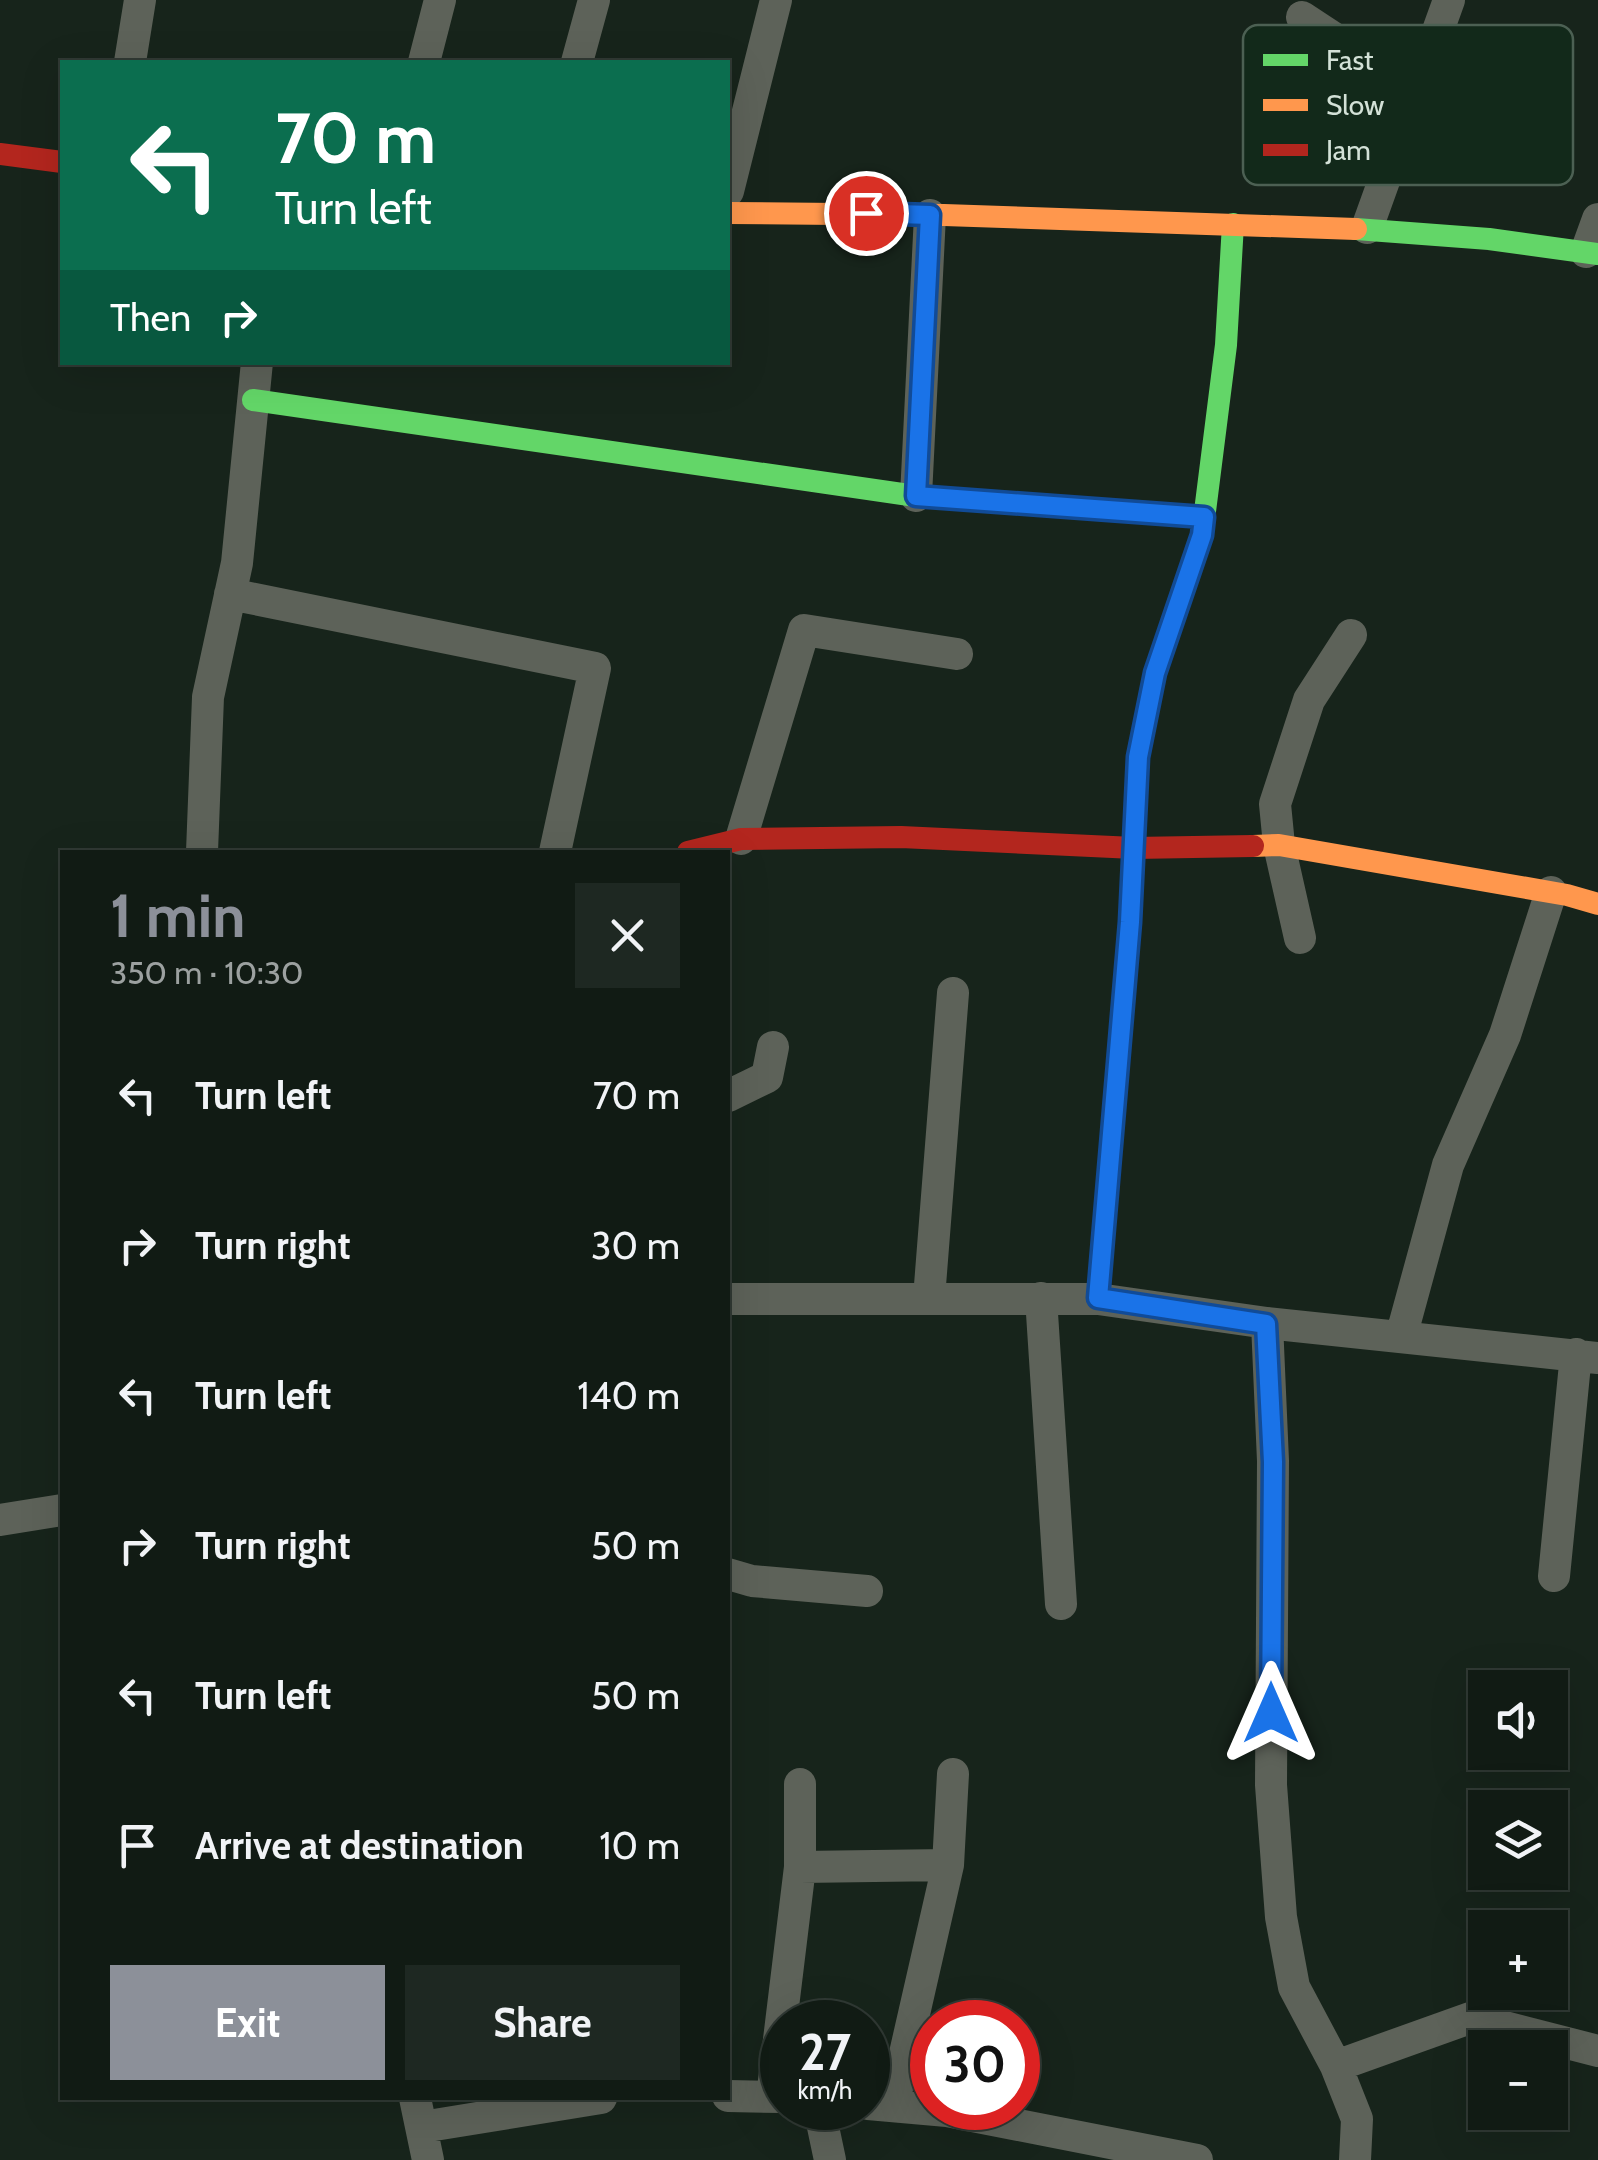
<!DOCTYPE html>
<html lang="en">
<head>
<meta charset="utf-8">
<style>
  body { margin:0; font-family:Cabin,sans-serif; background:#1e2822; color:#f1f3f6; height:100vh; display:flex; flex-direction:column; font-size:38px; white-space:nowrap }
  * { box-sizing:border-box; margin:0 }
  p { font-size:32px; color:#9ca1a0 }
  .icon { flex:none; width:55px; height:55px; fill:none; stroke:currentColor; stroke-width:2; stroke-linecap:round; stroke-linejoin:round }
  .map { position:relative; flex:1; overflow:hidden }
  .sheet { position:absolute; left:60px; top:850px; width:670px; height:1250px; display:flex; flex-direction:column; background:#111b14; border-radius:0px; box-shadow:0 10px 40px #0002,0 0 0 2px #303934 }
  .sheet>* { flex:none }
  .guide { position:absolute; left:60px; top:60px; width:670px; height:305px; border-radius:0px; box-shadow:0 10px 40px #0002,0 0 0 2px #303934; background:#0b6e4f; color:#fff; overflow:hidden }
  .buttons { position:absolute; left:1468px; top:1670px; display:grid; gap:20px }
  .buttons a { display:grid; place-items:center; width:100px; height:100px; border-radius:0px; background:#111b14; box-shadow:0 10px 40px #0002,0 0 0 2px #303934; font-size:50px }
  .speed { position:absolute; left:760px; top:2000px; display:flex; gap:20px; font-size:50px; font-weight:700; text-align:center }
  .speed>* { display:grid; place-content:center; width:130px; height:130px; border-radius:50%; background:#111b14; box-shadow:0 10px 40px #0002,0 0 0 2px #303934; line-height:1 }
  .speed small { font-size:25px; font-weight:400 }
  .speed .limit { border:15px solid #d22; background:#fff; color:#111 }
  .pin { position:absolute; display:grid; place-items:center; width:85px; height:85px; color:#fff; margin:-42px; border:5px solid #fff; border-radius:50%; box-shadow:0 2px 10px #0007 }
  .me { position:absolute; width:110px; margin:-55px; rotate:0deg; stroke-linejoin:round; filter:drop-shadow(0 0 8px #0008) }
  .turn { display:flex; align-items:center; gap:35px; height:210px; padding:0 50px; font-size:45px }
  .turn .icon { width:130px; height:130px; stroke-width:2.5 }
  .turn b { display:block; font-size:70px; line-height:85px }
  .then { display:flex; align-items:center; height:95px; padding:0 50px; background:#0003; gap:20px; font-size:38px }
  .round { display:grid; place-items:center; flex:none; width:105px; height:105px; border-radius:0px; background:#1e2822 }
  .headline { display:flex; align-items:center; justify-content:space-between; height:170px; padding:0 50px }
  h1 { font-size:60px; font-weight:700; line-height:75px; color:#8c9099 }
  .action { display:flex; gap:20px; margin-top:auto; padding:20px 50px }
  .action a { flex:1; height:115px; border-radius:0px; background:#8c9099; color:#fff; font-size:40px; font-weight:700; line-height:115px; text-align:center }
  .action a+a { background:#1e2822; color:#f1f3f6 }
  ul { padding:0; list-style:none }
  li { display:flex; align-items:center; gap:30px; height:150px; padding:0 50px }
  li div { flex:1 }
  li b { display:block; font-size:38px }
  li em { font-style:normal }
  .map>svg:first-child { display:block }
</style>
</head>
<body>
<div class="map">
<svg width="1598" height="2160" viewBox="0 0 1598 2160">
  <rect width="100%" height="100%" fill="#17241b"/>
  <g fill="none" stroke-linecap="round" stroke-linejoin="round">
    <path stroke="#5d6259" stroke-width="32" d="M1302 17 1416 92
      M130 62 140 0
      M424 62 440 0
      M577 62 594 0
      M728 191 776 0
      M1367 228 1449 0
      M1586 252 1598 219
      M916 496 930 215
      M230 594 595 668 555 852
      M741 839 804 630 957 654
      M202 852 208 697 237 563 257 362
      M1300 938 1279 845 1275 804 1309 700 1351 635
      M728 1096 767 1077 773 1047
      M929 1298 953 993
      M1041 1298 1061 1604
      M728 1299H1098L1267 1323 1598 1358
      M1267 1323 1273 1461 1271 1785 1281 1917 1294 1987 1336 2066 1357 2119 1355 2160
      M1401 1337 1448 1165 1505 1035 1551 892
      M0 1520 62 1510
      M728 1574 752 1581 867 1591
      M1554 1576 1576 1354
      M800 1867 948 1865
      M1336 2066 1470 2018 1598 2051
      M728 2096 782 2097
      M772 2097 800 1867V1784
      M415 2098 428 2160
      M868 2104 947 2111 1197 2160
      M893 2106 948 1865 953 1774
      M819 2108 830 2160
      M422 2127 601 2098"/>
    <path stroke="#63d668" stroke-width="22" d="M1356 229 1489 239 1598 254
      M253 400 916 496 1005 502
      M1098 1299 1130 922 1138 757 1155 673 1202 535 1226 345 1233 224"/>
    <path stroke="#ff974d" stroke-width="22" d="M728 213 944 215 1356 229
      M1005 502 1205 517
      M1253 846 1279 845 1567 895 1598 904"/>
    <path stroke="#b3261e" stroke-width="22" d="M0 154 62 162
      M688 852 741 839 901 837 1134 848 1253 846"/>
  </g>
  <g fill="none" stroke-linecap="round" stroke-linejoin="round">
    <defs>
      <path id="route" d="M866 213 930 215 916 496 1204 517 1202 535 1155 673 1138 757 1130 922 1098 1298 1266 1324 1273 1462 1271 1713"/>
    </defs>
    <use href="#route" stroke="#114b97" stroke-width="25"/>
    <use href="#route" stroke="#1a73e8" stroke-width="18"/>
  </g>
  <rect x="1243" y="25" width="330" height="160" rx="15" fill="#12291a" stroke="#4c6053" stroke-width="2.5"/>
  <rect x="1263" y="54" width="45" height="12" fill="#63d668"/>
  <rect x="1263" y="99" width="45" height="12" fill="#ff974d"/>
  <rect x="1263" y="144" width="45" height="12" fill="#b3261e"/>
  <g font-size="28" fill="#d3e1d7">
    <text x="1326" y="70">Fast</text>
    <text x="1326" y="115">Slow</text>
    <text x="1326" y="160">Jam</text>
  </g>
</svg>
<div class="buttons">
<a><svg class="icon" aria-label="sound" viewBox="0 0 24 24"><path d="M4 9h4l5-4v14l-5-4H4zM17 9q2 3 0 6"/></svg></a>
<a><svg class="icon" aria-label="layers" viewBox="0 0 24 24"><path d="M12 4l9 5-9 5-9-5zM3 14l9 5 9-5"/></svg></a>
<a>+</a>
<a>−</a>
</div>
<div class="speed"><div>27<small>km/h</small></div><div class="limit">30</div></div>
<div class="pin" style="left:866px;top:213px;background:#d93025"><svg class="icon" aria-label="arrive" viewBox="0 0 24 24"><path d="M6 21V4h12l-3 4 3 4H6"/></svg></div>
<svg class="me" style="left:1271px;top:1713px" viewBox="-20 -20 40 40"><path d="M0-17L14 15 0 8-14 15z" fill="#1a73e8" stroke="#fff" stroke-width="4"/></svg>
<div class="guide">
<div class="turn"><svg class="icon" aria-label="left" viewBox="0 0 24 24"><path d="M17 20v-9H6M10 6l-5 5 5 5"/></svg><div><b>70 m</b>Turn left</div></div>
<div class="then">Then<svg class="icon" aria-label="right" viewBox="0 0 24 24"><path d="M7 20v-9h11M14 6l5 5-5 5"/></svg></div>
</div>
<section class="sheet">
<div class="headline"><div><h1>1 min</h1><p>350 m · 10:30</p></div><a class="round"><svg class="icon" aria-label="close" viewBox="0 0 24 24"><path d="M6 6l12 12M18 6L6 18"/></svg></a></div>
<ul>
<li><svg class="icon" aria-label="left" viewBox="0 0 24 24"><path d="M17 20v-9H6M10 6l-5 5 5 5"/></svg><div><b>Turn left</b></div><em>70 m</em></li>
<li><svg class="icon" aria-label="right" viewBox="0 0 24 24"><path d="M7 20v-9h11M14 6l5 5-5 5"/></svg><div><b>Turn right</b></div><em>30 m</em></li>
<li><svg class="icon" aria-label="left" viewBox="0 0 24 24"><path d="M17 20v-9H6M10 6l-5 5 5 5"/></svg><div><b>Turn left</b></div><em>140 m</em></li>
<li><svg class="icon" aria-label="right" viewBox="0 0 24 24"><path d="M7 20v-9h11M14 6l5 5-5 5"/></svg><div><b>Turn right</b></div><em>50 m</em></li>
<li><svg class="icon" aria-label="left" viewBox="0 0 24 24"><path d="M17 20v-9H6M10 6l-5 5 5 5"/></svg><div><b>Turn left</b></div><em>50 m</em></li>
<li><svg class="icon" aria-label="arrive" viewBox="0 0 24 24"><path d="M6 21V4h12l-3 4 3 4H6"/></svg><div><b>Arrive at destination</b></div><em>10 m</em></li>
</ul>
<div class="action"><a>Exit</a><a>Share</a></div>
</section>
</div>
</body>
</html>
